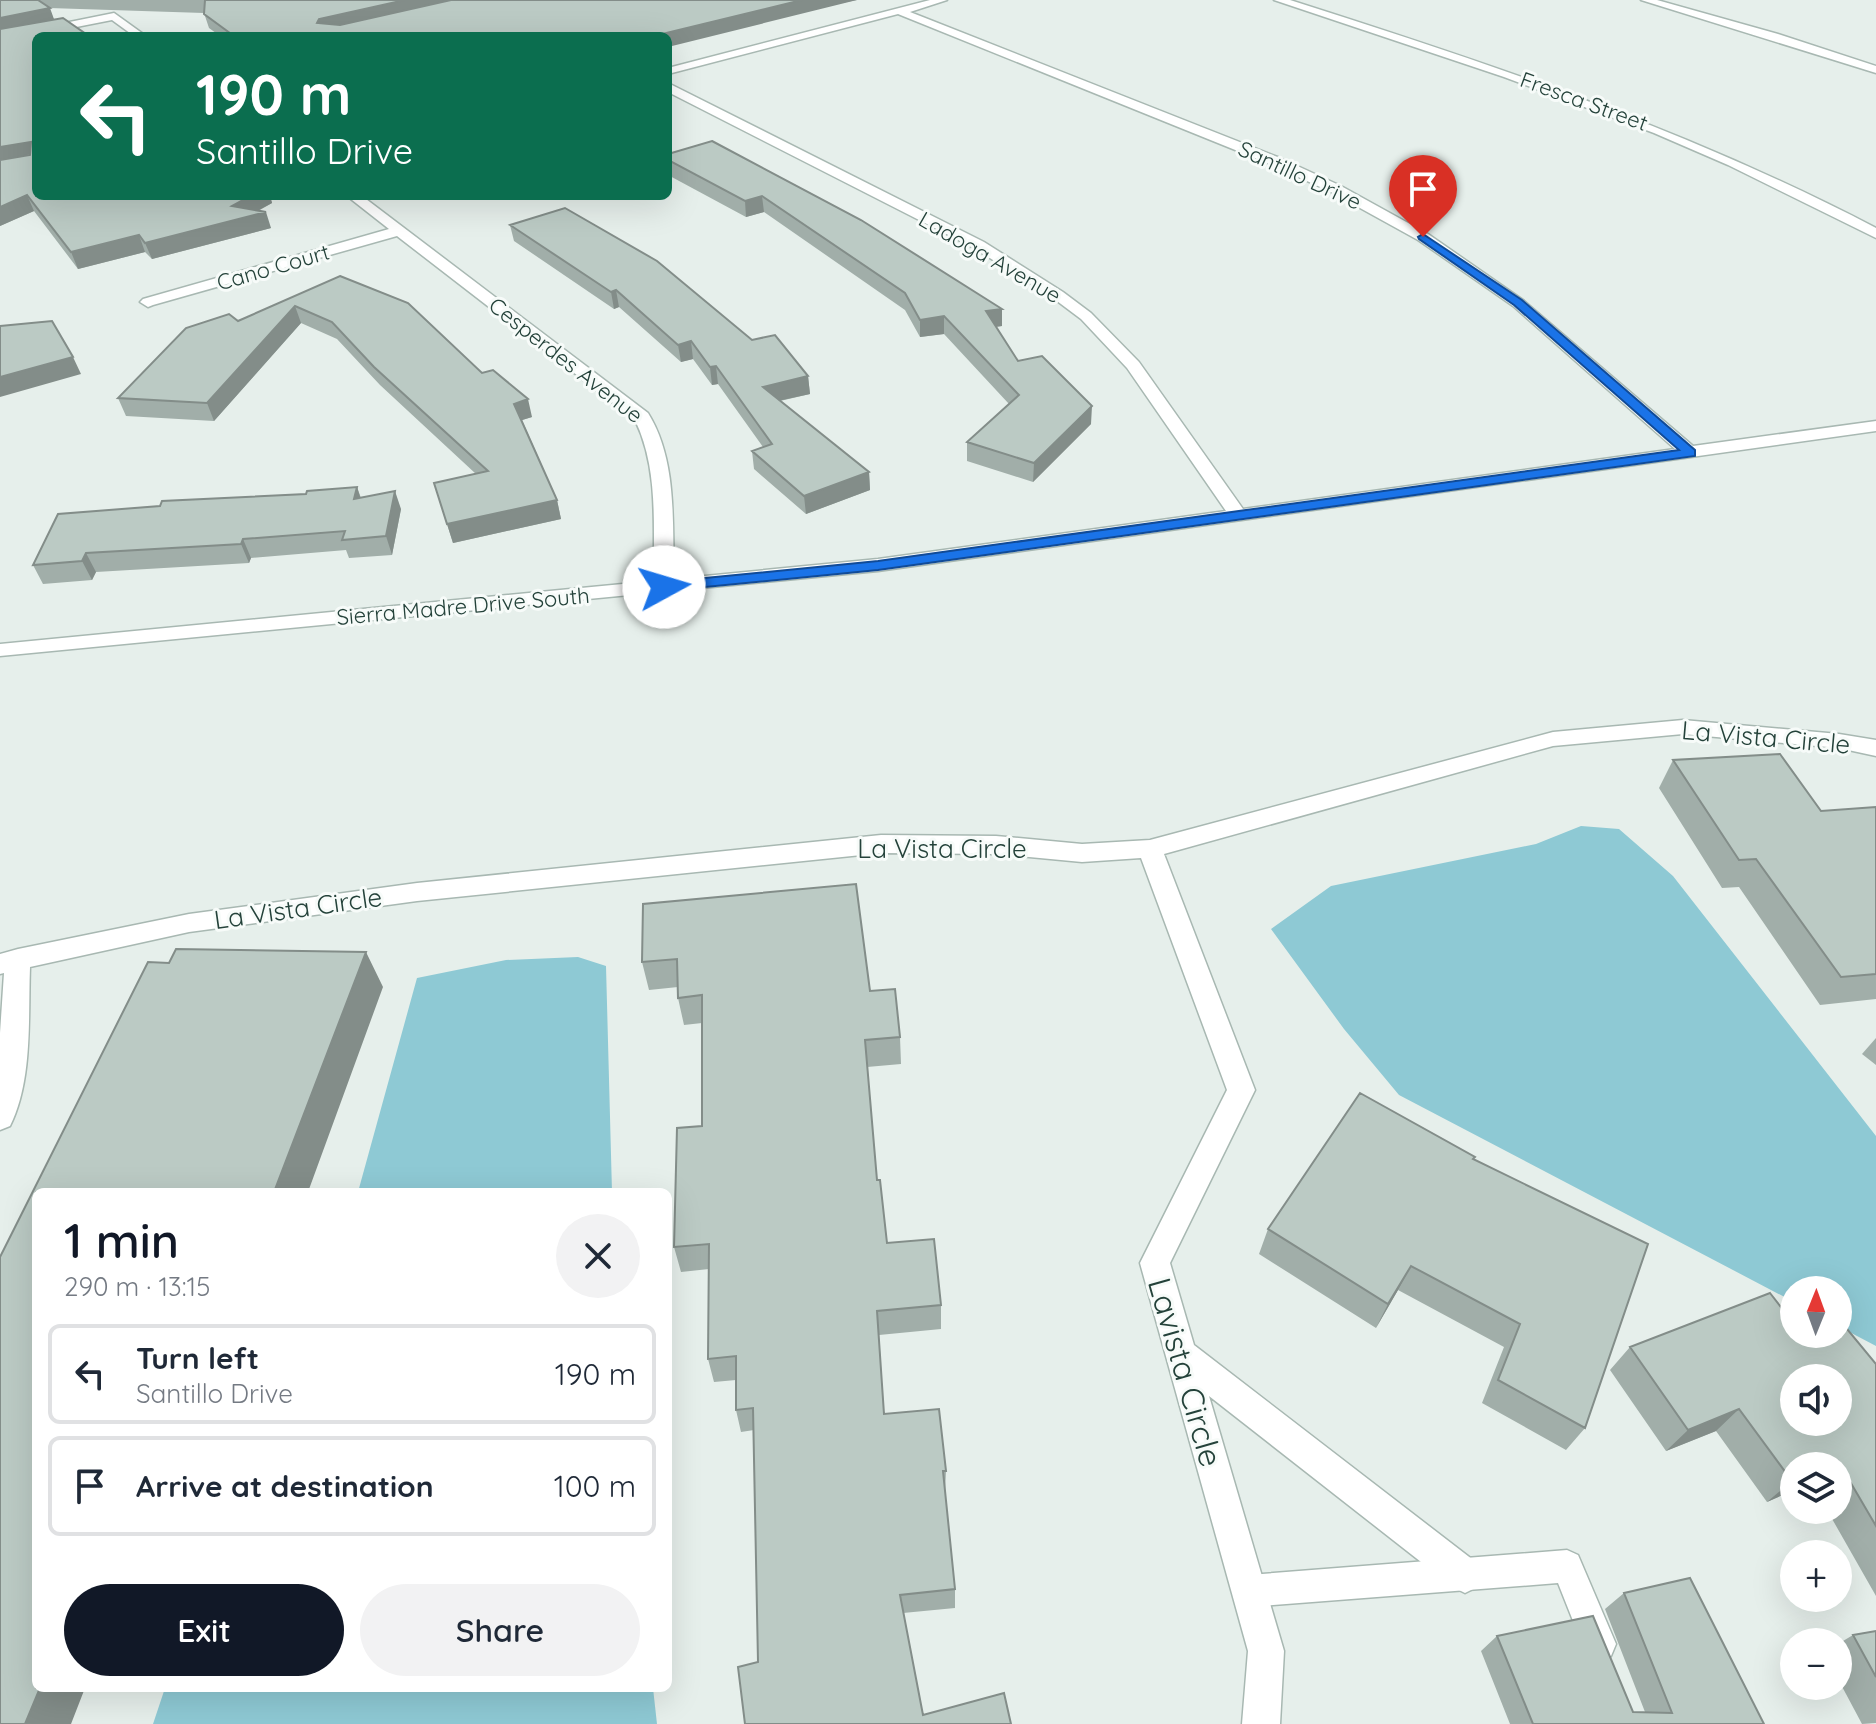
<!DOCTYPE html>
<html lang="en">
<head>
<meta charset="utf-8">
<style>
  body { margin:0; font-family:Quicksand,sans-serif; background:#f2f2f3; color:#1f2937; height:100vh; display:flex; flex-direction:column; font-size:30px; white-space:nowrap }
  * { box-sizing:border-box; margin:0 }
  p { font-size:26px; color:#747a83 }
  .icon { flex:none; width:44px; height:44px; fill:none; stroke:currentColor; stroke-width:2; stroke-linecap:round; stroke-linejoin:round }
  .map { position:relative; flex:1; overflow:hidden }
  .panel { position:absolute; left:32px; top:1188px; width:640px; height:504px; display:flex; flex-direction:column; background:#fff; border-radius:12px; box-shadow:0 8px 32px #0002 }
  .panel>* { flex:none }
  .banner { position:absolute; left:32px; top:32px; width:640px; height:168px; border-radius:12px; box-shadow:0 8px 32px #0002; background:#0b6e4f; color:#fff; overflow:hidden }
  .needle { width:52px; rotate:1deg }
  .tools { position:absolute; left:1780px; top:1276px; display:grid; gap:16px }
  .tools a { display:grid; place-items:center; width:72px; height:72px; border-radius:50%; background:#fff; box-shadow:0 8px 32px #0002; font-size:40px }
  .pin { position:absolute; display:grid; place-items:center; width:68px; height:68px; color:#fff; margin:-82px -34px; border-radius:50% 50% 50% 0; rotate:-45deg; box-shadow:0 0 8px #0007 }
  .pin .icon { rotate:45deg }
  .me { position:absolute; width:88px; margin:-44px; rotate:84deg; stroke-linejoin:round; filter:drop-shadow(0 0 6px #0008) }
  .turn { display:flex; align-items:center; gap:28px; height:168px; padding:0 32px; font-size:36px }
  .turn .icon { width:104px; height:104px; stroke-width:2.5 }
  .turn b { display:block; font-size:56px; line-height:68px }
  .round { display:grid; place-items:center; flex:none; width:84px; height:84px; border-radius:42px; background:#f2f2f3 }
  .head { display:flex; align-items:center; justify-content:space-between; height:136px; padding:0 32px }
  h1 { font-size:48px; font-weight:600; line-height:60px; color:#111827 }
  .cta { display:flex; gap:16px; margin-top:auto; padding:16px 32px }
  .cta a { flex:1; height:92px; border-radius:48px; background:#111827; color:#fff; font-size:32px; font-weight:600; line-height:92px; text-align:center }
  .cta a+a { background:#f2f2f3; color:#1f2937 }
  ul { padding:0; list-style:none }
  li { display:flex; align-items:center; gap:24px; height:100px; margin:0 16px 12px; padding:0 16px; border:4px solid #e0e1e3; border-radius:12px }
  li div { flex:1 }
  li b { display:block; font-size:30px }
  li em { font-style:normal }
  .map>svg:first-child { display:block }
</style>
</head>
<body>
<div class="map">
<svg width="1876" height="1724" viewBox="0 0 1876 1724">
  <rect width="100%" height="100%" fill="#e6efeb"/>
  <path fill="#8ec9d4" d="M1581 826 1619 829 1673 876 1876 1136V1346L1838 1326V1290H1794V1302L1399 1095 1344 1029 1271 929 1331 886 1536 844Z
    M578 957 606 966 612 1192H358L417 978 506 960Z
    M165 1688H653L657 1724H153Z"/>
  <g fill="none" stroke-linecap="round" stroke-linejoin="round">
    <defs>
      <path id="service" d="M1567 1550 1578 1555 1616 1644 1611 1656 1599 1661 1587 1656 1558 1583 1249 1607 1237 1603 1233 1591 1237 1579 1249 1575Z"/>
      <path id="minor" d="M930 0H947L910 12 1280 158 1341 186 1428 234 1523 300 1693 446 1876 421V431L878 571 0 656V644L654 581C653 527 659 469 635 420L397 236 153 305 148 307 140 302 143 299 389 229 347 196H362L648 413C678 461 672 525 674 579L878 559 1226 511 1127 368 1081 319 1053 298 974 248 668 92V83L984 242 1063 292 1091 313 1139 362 1243 509 1675 449 1513 306 1418 240 1331 192 1270 164 898 14 668 74V68Z
        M1274 0H1290C1491 64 1689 130 1876 228V238L1728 165 1654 133 1504 77Z
        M1641 0H1657L1778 34 1876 66V73Z
        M114 13 146 36H134L112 20 0 42V36Z
        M1683 720 1839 734 1876 740V756L1839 748 1683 734 1553 746 1164 854 1255 1090 1170 1263 1194 1345 1477 1563 1483 1575 1477 1587 1465 1593 1453 1587 1209 1396 1284 1651 1280 1724H1242L1248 1651 1140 1263 1227 1090 1141 858 1082 862 996 854 881 853 417 901 189 932 30 967C28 1018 33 1080 10 1126L0 1130V1033L4 973 0 974V954L18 949 189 914 417 883 881 835 996 836 1082 844 1150 840 1553 732Z"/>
    </defs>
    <use href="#service" stroke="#a8b8b2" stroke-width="3"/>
    <use href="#minor" stroke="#a8b8b2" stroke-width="3"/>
    <use href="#service" fill="#fff" fill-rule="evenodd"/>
    <use href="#minor" fill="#fff" fill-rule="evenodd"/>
  </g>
  <path fill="#a1aea9" d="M0 0H857L668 36H220L209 28 204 13 49 8 54 20 86 34 87 36H36V196H270L272 203 258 211 271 228 152 259 145 252 78 269 34 211 0 226Z
    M712 141 1002 326 996 327 1018 361 1091 424 1033 482 967 461V442L1009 404 944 334 920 337 905 310 764 212 746 217 668 175V154Z
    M510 225 752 340 808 376 810 394 780 401 869 472 870 490 806 514 754 469 752 451 763 447 718 384 712 385 693 359 681 362 619 307 614 309 514 241Z
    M340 276 482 373 532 417 522 420 557 500 561 519 453 543 434 483 476 474 380 385 337 339 301 323 214 421 126 416 118 398 238 321Z
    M357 487 361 498 401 509 392 555 349 558 346 550 251 558 249 563 96 572 92 580 43 584 33 565 306 494Z
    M1673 760 1821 811 1876 807V999L1820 1005 1739 887 1722 888 1659 788Z
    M643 904 870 991 900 1037 901 1064 867 1067 877 1180 887 1243 941 1305V1329L879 1335 884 1414 946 1471 945 1492 955 1589V1608L903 1613 923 1715 1011 1724H745L758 1662 754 1430 741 1432 736 1410V1380L714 1382 708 1359 709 1269 681 1272 674 1247 702 1126V1023L684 1025 678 998V987L649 990 642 962Z
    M1876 1038V1065L1862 1054Z
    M1473 1159 1585 1428 1566 1450 1482 1403 1504 1347 1398 1290 1376 1328 1259 1254 1268 1229Z
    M1794 1334 1876 1364V1596L1827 1510H1838V1466H1794V1490L1767 1502 1716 1431 1666 1451 1610 1370 1630 1347Z
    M1624 1593 1764 1724H1510L1481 1651 1497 1636 1633 1712H1645L1605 1609Z
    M1876 1631V1723L1862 1724 1838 1679V1644L1853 1635Z"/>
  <path fill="#838d89" d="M405 0H466L323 33 317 23 319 19Z
    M802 0H857L668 47V36H654Z
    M50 8 55 22 0 33V18Z
    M31 142 36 152 0 164V147Z
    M27 195 34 211 0 226V207Z
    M250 196H270L272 203 246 217 266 212 271 228 152 259 145 243 232 206Z
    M762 196 764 212 746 217 745 201Z
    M139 235 145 252 78 269 71 252Z
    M616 290 619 307 614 309 611 292Z
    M295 306 301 323 214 421 207 403Z
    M1002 309V326L985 328 986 311Z
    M944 316V334L920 337V320Z
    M691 341 693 359 681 362 678 345Z
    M73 357 81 374 0 397V377Z
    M716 366 718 384 712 385 710 367Z
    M808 376 810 394 764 404 763 387Z
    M528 399 532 417 519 421 514 404Z
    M1092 406 1091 424 1033 482 1034 463Z
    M869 472 870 490 806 514 804 496Z
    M357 487 363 506 354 499Z
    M395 491 401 509 392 555 386 536Z
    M557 500 561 519 453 543 447 524Z
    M243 539 251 558 249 563 241 544Z
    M86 553 96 572 92 580 82 561Z
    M366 952 383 987 308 1192H274Z
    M1411 1266 1398 1290 1376 1328 1388 1304Z
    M1739 1409 1716 1431 1666 1451 1688 1430Z
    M1794 1480V1490L1767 1502 1792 1481Z
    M40 1688H85L71 1724H25Z"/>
  <path fill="#bbcac4" stroke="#838d89" stroke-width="2" fill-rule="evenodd" d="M0 0H38L50 8 0 18Z
    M205 0H405L319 19 317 23 340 25 451 0H802L654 36H234L204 14Z
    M63 18 86 34 73 35 74 36H36V196H250L232 206 266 212 145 243 139 235 71 252 27 195 0 207V160L30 155 31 142 0 147V29Z
    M712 141 861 220 1002 309 986 311 1018 361 1042 356 1092 406 1034 463 967 442 1019 395 944 316 920 320 905 293 762 196 745 201 668 160V154Z
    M565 208 657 261 752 340 775 335 808 376 763 387 869 472 804 496 752 451 772 444 716 366 710 367 691 341 678 345 616 290 611 292 510 225Z
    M340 276 408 303 482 373 493 370 528 399 514 404 557 500 447 524 434 483 488 471 374 367 332 322 295 306 207 403 118 398 186 328 229 314 238 321Z
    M52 321 73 357 0 377V326Z
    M357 487 354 499 395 491 386 536 342 540 345 531 243 539 241 544 86 553 82 561 33 565 58 514 160 506 162 501 306 494 307 491Z
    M1780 754 1821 811 1876 807V974L1841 977 1756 859 1739 860 1673 760Z
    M856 884 870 991 895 989 900 1037 865 1040 877 1180H880L887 1243 934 1239 941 1305 877 1311 884 1414 939 1409 946 1471H943L955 1589 900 1595 923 1715 1004 1693 1011 1724H745L738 1667 758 1662 753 1408 736 1410V1356L708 1359 709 1244 674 1247 677 1128 702 1126V995L678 998 677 959 642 962 643 904Z
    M176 949 366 952 274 1192H36V1688H40L25 1724H0V1257L148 962 169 963Z
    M1360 1093 1475 1157 1473 1159 1648 1244 1585 1428 1498 1380 1520 1324 1411 1266 1388 1304 1268 1229Z
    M1770 1293 1794 1324V1334H1838V1318L1876 1364V1526L1838 1461 1827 1466H1794V1480L1792 1481 1739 1409 1688 1430 1630 1347ZM1794 1378H1838V1422H1794Z
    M1690 1578 1764 1724H1533L1497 1636 1593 1616 1633 1712 1672 1713 1624 1593Z
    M1876 1631V1677L1853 1635Z"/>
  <path fill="#1a73e8" stroke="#114b97" stroke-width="2" d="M1423 234 1522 300 1695 450V456L878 570 664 591 656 587 664 582 878 561 1679 450 1514 305 1419 239 1418 237Z"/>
  <g text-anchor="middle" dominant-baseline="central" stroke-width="6" stroke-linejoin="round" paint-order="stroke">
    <g font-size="22" fill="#24423a" stroke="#f7fbf9">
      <text transform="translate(1584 101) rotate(20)">Fresca Street</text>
      <text transform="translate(1300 175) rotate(25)">Santillo Drive</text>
      <text transform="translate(990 257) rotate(30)">Ladoga Avenue</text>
      <text transform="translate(273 267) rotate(-16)">Cano Court</text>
      <text transform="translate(566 360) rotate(38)">Cesperdes Avenue</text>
      <text transform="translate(463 606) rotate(-5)">Sierra Madre Drive South</text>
    </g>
    <g font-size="26" fill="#24423a" stroke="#f7fbf9">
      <text transform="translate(1766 737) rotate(5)">La Vista Circle</text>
      <text x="942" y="848">La Vista Circle</text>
      <text transform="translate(298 908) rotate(-8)">La Vista Circle</text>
    </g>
    <g font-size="32" fill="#24423a" stroke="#f7fbf9">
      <text transform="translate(1186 1372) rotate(74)">Lavista Circle</text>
    </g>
  </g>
</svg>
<div class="tools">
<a><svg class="needle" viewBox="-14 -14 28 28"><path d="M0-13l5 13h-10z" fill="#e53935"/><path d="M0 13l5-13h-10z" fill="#747a83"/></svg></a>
<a><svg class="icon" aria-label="sound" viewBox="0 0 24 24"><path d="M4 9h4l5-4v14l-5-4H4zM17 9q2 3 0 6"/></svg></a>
<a><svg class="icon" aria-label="layers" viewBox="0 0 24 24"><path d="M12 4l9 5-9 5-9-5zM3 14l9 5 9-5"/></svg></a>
<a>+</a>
<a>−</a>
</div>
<div class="pin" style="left:1423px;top:237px;background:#d93025"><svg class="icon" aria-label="arrive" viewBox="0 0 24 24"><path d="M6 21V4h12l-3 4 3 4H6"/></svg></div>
<svg class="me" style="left:664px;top:587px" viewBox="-20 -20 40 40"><circle r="19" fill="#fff"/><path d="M0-13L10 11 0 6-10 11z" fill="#1a73e8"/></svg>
<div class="banner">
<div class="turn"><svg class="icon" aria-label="left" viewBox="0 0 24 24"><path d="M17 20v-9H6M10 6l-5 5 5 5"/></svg><div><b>190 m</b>Santillo Drive</div></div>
</div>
<section class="panel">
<div class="head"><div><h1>1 min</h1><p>290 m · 13:15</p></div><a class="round"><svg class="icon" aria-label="close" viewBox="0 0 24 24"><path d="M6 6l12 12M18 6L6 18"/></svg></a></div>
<ul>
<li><svg class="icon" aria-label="left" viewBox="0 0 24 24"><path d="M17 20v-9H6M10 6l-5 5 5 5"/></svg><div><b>Turn left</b><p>Santillo Drive</p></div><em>190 m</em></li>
<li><svg class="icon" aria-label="arrive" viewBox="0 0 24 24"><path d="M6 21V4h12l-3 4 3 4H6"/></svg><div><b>Arrive at destination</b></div><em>100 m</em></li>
</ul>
<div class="cta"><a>Exit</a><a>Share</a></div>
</section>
</div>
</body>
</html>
